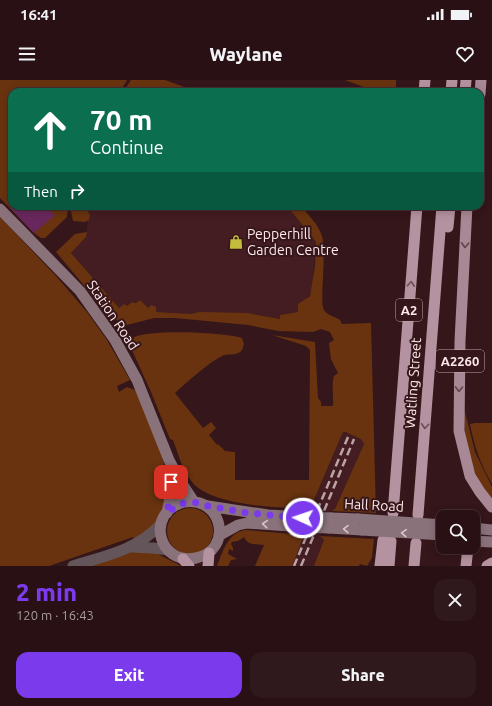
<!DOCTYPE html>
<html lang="en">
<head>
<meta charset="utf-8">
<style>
  body { margin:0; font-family:Ubuntu,sans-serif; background:#30191d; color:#f1f3f6; height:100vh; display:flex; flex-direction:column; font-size:15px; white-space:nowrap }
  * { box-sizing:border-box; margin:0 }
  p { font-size:13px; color:#a59da0 }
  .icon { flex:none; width:22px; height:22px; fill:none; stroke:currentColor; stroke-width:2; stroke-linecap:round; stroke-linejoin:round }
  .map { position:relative; height:486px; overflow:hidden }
  .side { display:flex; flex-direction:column; background:#281014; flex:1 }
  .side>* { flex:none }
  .banner { position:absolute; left:8px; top:8px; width:476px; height:122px; border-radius:12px; box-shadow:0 2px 10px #0003,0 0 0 1px #443034; background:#0b6e4f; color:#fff; overflow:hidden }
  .buttons { position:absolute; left:436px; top:430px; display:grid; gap:8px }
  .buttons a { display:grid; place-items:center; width:44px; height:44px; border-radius:8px; background:#281014; box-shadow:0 2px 10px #0003,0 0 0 1px #443034; font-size:20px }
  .pin { position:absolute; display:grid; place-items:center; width:34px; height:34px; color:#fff; margin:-17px; border-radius:8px; box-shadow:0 2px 6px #0006 }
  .me { position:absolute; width:44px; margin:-22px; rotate:273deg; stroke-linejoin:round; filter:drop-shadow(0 0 3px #0008) }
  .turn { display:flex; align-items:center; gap:14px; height:84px; padding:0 16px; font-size:18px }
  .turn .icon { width:52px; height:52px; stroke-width:2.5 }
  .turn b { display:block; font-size:28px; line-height:34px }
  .then { display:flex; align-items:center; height:38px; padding:0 16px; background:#0003; gap:8px; font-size:15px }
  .round { display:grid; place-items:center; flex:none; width:42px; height:42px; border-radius:12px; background:#30191d }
  .head { display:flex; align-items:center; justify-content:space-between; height:68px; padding:0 16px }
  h1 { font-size:24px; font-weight:800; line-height:30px; color:#7c3aed }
  .action { display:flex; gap:8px; margin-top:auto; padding:8px 16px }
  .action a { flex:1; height:46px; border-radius:12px; background:#7c3aed; color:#fff; font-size:16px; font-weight:800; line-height:46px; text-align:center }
  .action a+a { background:#30191d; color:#f1f3f6 }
  .status { display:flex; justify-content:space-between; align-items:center; height:28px; padding:0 20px; background:#281014; direction:ltr }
  .status svg { height:11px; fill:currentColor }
  header { display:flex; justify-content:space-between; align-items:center; height:52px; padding:0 16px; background:#281014; font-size:18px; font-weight:800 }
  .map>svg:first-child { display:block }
</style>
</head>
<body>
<div class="status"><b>16:41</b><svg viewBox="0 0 49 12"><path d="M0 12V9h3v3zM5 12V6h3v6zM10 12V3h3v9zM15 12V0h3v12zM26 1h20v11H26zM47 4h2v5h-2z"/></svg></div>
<header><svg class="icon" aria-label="menu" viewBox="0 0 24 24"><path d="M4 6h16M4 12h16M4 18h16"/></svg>Waylane<svg class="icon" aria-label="heart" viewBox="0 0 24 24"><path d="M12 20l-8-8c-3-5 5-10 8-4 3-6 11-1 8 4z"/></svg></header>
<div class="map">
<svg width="492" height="486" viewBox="0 0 492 486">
  <rect width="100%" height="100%" fill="#35161a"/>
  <path fill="#431d22" d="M85 126H287L316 162 312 212 306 219 298 224V232L281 235 280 239 248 233 191 234 156 232 138 222H132L127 227 119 228 71 173 86 157 89 132Z
    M343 352 361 359 364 364 335 429 330 431 320 456 324 460 314 486H287Z"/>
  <path fill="#69330f" d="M0 0H127L120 12H12V126H68L67 137 45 158H41L34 153 0 118Z
    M131 0H165L198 12H145L136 10 123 12Z
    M345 0H396V12H377Z
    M70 126H85L90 135 89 140 85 142 73 141Z
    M287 126H301C308 135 319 145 322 156 327 174 319 221 324 230 328 236 334 236 340 240L342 244 371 243 376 433 331 431 335 429 364 364 361 359 345 352H343L311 427V429C281 428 211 426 192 402 182 390 178 373 173 360L170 359 151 312 131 268 134 257C151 249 224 252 242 258L244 264C241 279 230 272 222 276 208 283 186 303 175 313L203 348 211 342 216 348 209 355 217 365 218 364 225 371 235 372V400H309L310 270 306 266 272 255 315 262 318 318 321 322V326H333C334 317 331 305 334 296L338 293 331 279 329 263 334 260 330 252 321 249 313 252 278 251 248 245 175 238H154L127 245 124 241 116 240 109 235 56 172 75 154 87 152 86 157 71 173 119 228 124 224 127 226 132 222 136 223 140 220 148 228 151 225 156 227V232L191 234 199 232 248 233 280 239V235L298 232V224L310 216 315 186 316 162Z
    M0 137 56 196 87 232 107 260 130 300 117 306 119 312 127 307 135 310C152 349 187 409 151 448 147 452 139 456 134 460L133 457 49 486H0Z
    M464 328 475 372 492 407V423L477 402 465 361Z
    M475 343H492V404C481 385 474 366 470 344Z
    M167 451a23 23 0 1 1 46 0a23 23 0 1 1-46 0Z
    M246 450 304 455 292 486H255L264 465C256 463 249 467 244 457L238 461 232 462 231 464 233 468V471L229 469 228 474 237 479 231 480 228 486H217C223 471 228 452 246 450Z
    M320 456 374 459 372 478 367 486 360 484 359 486H314L324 460Z
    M128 472H154L181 486H86Z"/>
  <path fill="#69285d" d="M13 126C28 126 42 124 55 135L34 153 10 128Z"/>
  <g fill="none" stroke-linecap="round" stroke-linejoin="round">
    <path stroke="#64555a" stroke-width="11" d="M131 467 153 468 168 470
      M73 486C104 476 137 470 160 445"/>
    <path stroke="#8a727b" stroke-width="11" d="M0 129 80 211 115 260 137 300 169 380 179 399 194 422
      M184 422C224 416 233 471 196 478 159 486 144 433 184 422Z
      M208 426 268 435 306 437
      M167 433 171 413 169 389
      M331 438 358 439
      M329 448 362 450
      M473 448 492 450
      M220 455 238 445 247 443 304 447
      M473 461 492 462"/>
    <path stroke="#a88894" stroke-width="11" d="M480 14 481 0
      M467 126 460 261 459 351 470 396 480 412 492 427"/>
    <path stroke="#b5929f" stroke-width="11" d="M424 12 425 0
      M451 12 452 0
      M465 12 466 0
      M448 147 450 126
      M393 433 417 126
      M418 435 442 126
      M183 479 189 486
      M208 486 209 473
      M380 486 383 460
      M389 486 391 461
      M414 486 416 463
      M466 486 468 467
      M487 486 492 483"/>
    <path stroke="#bca3a5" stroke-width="2.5" stroke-dasharray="8 4" stroke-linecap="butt" d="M294 486 348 357
      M301 486 354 359"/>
    <path stroke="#8a727b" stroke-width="11" d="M306 437 331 438
      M358 439 443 445
      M304 447 329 448
      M362 450 443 455"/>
  </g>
  <defs><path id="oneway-chevron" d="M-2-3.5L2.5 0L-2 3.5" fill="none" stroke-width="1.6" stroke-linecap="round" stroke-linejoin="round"/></defs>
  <g stroke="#63444b">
    <use href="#oneway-chevron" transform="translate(465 165) rotate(93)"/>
    <use href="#oneway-chevron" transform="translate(459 309) rotate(91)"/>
  </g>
  <g stroke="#6f4e56">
    <use href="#oneway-chevron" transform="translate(411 204) rotate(-85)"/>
    <use href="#oneway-chevron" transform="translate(425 346) rotate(94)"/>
  </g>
  <g stroke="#dbc5c8">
    <use href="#oneway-chevron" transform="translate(265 444) rotate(-175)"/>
    <use href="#oneway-chevron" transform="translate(346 449) rotate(-179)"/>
    <use href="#oneway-chevron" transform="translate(404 453) rotate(-176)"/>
  </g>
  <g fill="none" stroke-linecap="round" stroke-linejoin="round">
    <path stroke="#7c3aed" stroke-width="7" stroke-dasharray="0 12.6" d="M171 402V412L167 433 180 424 194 422 208 426 248 433 303 438"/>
  </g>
  <defs>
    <symbol id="shop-bare" viewBox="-9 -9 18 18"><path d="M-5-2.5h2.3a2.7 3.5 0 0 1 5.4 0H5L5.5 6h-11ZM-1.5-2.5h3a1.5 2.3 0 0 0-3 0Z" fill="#c4bc3d" stroke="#35161a" stroke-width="2.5" paint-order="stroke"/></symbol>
  </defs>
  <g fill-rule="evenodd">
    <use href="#shop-bare" x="226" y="152" width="20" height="20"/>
  </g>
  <g text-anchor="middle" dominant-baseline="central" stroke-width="4" stroke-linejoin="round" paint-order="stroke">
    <g fill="#35161a" stroke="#c2a9ab" stroke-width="1">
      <rect x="396" y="219" width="26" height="22" rx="3"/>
      <rect x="436" y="270" width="48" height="22" rx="3"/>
    </g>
    <g font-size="13" font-weight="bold" fill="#fee8e9">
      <text x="409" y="230">A2</text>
      <text x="460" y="281">A2260</text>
    </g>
    <g font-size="14" fill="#fee8e9" stroke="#35161a" text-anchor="start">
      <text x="247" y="154">Pepperhill<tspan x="247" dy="16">Garden Centre</tspan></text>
    </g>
    <g font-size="14" fill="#fee8e9" stroke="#35161a">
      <text transform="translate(113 235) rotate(56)">Station Road</text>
      <text transform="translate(413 303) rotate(-86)">Watling Street</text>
      <text transform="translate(374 425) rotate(3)">Hall Road</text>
    </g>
  </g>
</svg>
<div class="buttons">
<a><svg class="icon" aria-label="search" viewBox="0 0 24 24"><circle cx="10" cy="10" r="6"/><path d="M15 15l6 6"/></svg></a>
</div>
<div class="pin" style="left:171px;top:402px;background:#d93025"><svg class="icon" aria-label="arrive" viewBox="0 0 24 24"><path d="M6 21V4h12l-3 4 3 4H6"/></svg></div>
<svg class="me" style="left:303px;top:438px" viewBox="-20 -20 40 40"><circle r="17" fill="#7c3aed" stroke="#fff" stroke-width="3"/><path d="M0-11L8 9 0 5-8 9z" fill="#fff"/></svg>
<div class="banner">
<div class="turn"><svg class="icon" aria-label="ahead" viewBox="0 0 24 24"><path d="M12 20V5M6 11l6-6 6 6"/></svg><div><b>70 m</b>Continue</div></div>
<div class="then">Then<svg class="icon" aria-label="right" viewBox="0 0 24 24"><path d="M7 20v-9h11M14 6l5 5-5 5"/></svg></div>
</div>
</div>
<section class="side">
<div class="head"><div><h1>2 min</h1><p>120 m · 16:43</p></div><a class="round"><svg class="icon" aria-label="close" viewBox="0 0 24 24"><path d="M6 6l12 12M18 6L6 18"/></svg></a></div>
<div class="action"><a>Exit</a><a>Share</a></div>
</section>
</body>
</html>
